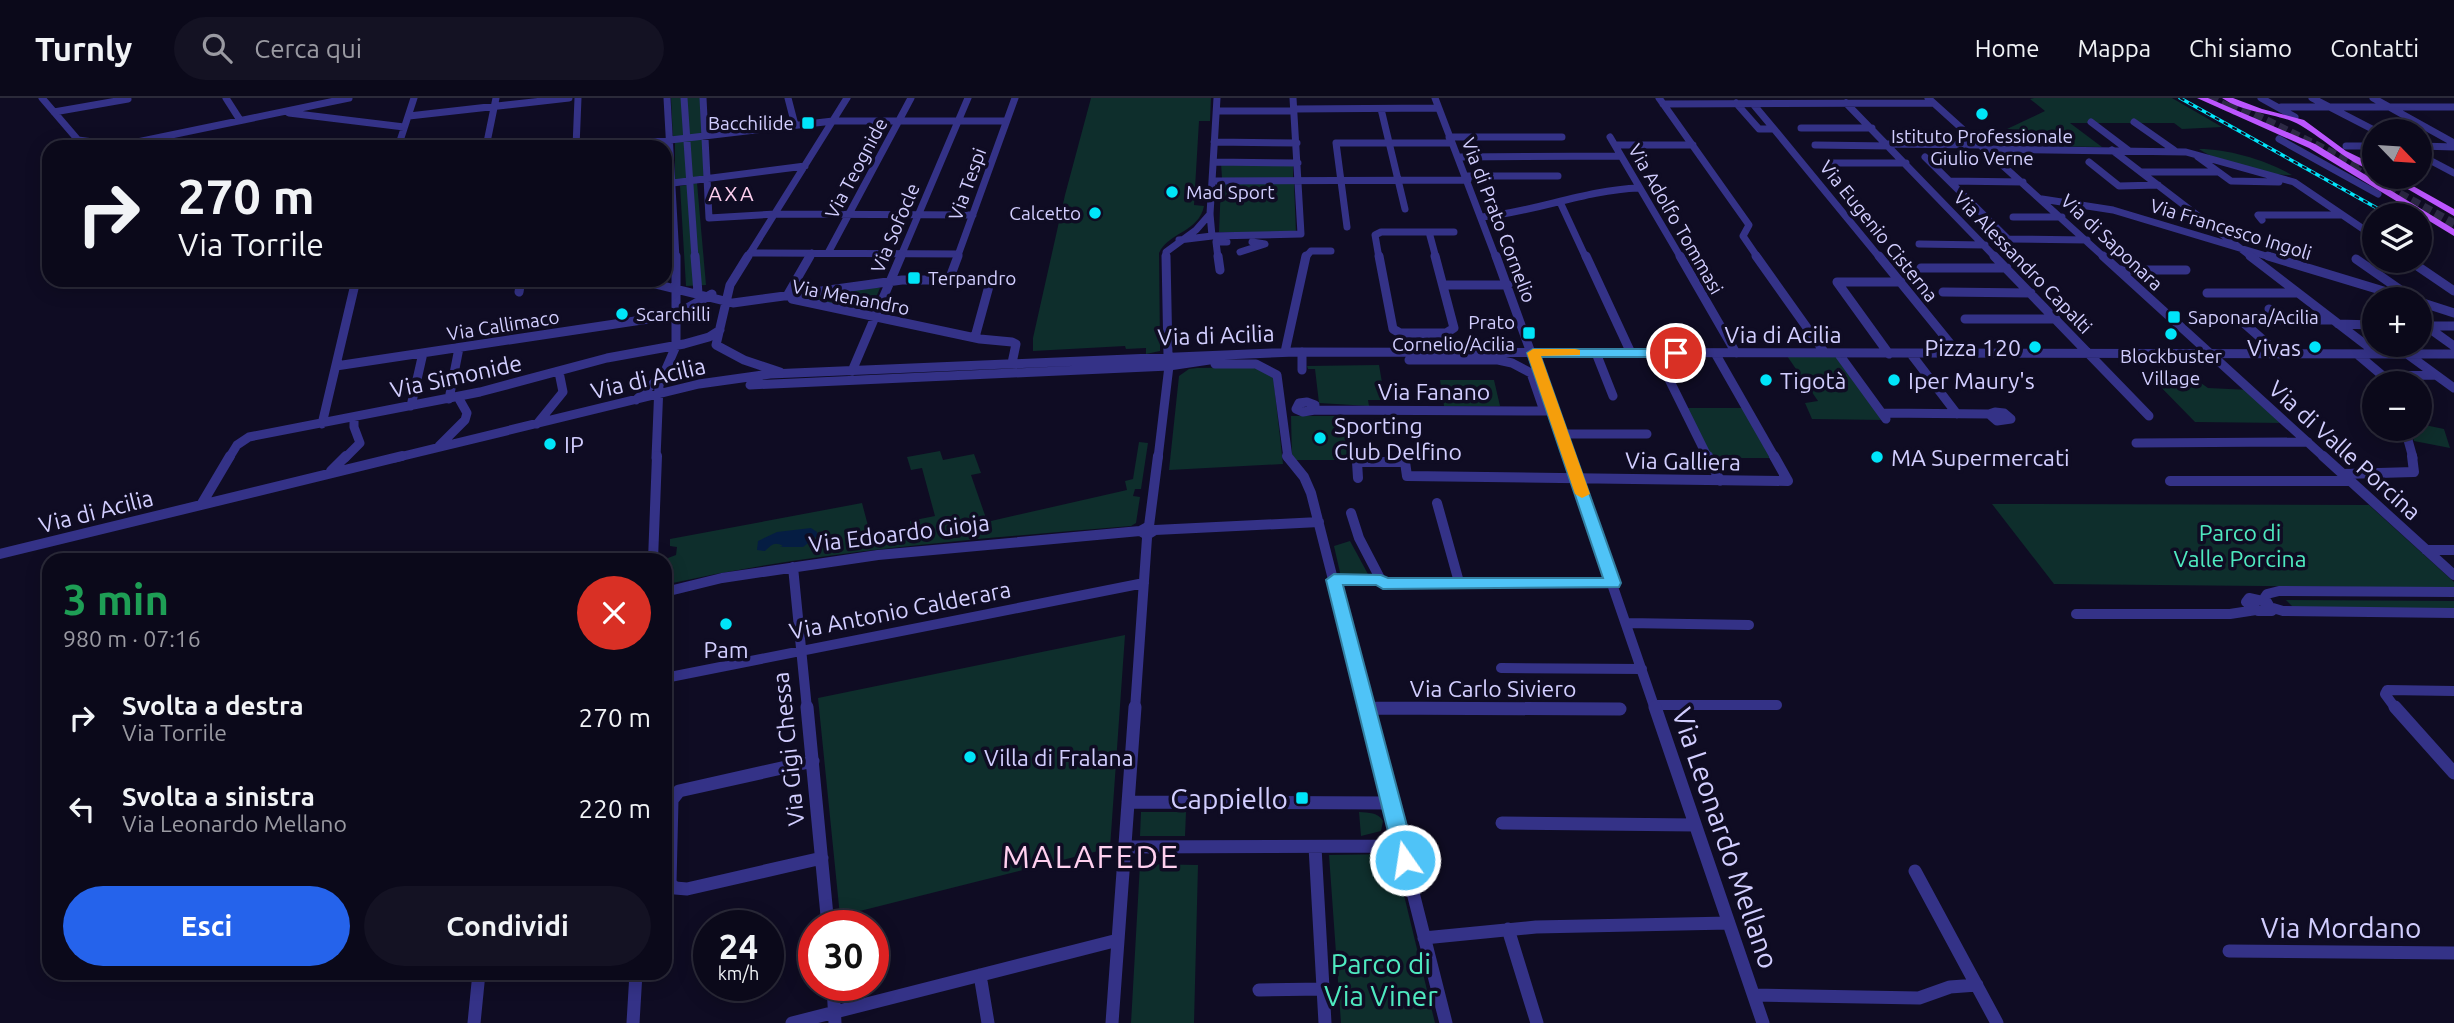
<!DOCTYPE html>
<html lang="it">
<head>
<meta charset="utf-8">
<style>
  body { margin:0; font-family:Ubuntu,sans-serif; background:#141223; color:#f1f3f6; height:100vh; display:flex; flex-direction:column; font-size:26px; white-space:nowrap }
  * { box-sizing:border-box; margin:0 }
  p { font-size:23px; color:#9a9aa2 }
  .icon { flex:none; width:38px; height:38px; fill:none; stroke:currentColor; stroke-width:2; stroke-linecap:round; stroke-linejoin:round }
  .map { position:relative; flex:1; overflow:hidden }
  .drawer { position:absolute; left:42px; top:455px; width:630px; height:427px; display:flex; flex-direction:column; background:#0b091a; border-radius:21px; box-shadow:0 4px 18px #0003,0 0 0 2px #2b2a39 }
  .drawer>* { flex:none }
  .banner { position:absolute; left:42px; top:42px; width:630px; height:147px; border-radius:21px; box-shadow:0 4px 18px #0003,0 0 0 2px #2b2a39; background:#0b091a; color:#f1f3f6; overflow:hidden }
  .needle { width:46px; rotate:115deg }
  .buttons { position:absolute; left:2362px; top:21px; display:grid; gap:14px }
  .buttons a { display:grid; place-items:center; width:70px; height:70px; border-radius:50%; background:#0b091a; box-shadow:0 4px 18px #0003,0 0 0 2px #2b2a39; font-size:35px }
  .speed { position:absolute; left:693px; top:812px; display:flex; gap:14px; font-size:35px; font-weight:700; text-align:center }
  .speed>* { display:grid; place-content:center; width:91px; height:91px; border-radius:50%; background:#0b091a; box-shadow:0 4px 18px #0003,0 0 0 2px #2b2a39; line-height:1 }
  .speed small { font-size:18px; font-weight:400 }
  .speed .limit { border:10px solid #d22; background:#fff; color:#111 }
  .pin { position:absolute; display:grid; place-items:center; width:60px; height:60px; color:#fff; margin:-30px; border:4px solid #fff; border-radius:50%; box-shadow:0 2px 7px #0007 }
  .me { position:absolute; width:77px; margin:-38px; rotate:347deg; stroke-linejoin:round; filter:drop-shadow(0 0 5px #0008) }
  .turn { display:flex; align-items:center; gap:24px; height:147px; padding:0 21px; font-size:32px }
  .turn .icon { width:91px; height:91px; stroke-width:2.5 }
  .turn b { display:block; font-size:49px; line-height:60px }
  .round { display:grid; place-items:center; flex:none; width:74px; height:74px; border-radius:37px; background:#141223 }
  .head { display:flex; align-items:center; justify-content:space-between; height:119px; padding:0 21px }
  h1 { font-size:42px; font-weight:700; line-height:52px; color:#1e9e55 }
  .action { display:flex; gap:14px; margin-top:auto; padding:14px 21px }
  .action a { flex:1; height:80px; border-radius:42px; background:#2563eb; color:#fff; font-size:28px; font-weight:700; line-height:80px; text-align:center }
  .action a+a { background:#141223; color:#f1f3f6 }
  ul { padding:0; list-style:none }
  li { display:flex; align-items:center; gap:21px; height:91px; padding:0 21px }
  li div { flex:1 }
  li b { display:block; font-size:26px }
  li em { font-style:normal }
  header { display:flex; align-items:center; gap:42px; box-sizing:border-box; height:98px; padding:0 35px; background:#0b091a; border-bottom:2px solid #2b2a39 }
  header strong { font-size:33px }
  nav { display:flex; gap:38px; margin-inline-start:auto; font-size:24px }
  .search { width:490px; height:63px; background:#141223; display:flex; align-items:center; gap:18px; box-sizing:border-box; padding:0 24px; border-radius:38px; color:#9a9aa2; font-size:26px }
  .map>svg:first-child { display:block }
</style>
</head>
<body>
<header>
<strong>Turnly</strong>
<div class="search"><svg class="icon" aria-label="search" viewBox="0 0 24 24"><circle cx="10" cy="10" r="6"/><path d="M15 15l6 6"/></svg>Cerca qui</div>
<nav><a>Home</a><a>Mappa</a><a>Chi siamo</a><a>Contatti</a></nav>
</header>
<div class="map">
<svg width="2454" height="925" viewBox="0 0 2454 925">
  <rect width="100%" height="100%" fill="#0f0c23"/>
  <path fill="#0e2e2c" d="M671 0H700L703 37 673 40Z
    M1091 0H1211L1210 23H1199L1194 107 1204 108C1199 134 1169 134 1159 155L1160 247V253L1146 256V250L1126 251 1125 248 1033 253V240L1065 97Z
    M2034 0H2172L2222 29 2182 31 2174 25H2070L2102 49 2044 48 2026 32 2007 31 2045 13 2030 1Z
    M703 40 704 80 675 83V43Z
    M2199 51C2228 51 2266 62 2292 77 2268 78 2219 65 2199 51Z
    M1221 65H1293V80H1222Z
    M697 85 706 187 686 188 680 88Z
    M1221 86H1294L1296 135 1219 134Z
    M874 189 880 190 871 211 862 213 812 202 814 199Z
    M1837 254 1887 322 1812 321 1805 305 1818 303 1785 255Z
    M1379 267 1385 302H1368L1369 308 1319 305 1315 271H1308L1307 268Z
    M1259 269 1273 277 1283 366 1169 372 1179 278 1189 271 1197 270Z
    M2191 278 2208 290 2250 292 2286 325 2195 324 2151 279Z
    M1440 282H1494L1500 308H1444Z
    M1683 310H1746L1775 360H1709Z
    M1291 318H1347L1351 362H1292Z
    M2420 326 2444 331 2450 350 2414 343 2411 331H2420Z
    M1139 344 1148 345 1141 391H1135L1133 398 1140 399 1136 425 1131 428C976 441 820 452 668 486V460L676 457 677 449 670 448V441L862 405 871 439 911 431 910 423 935 418 922 370 911 372 907 359 940 353 943 362 974 356 981 375 971 377 987 423H991L1127 392 1125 383 1133 381Z
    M1992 406 2369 407 2454 484V490L2054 486Z
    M1350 443 1369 478 1341 479 1334 448Z
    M2286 502 2454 503V510H2294Z
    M1125 537 1110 750 840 818 818 600Z
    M1141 714H1186L1185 738H1140Z
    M1359 714C1369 715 1378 714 1383 723L1381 733 1361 738Z
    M1394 756 1435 925H1341L1329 757Z
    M1140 766 1198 767 1194 925H1131Z"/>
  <path fill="#051d43" d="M811 430 817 434V438L803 449H780L783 448C775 443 771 447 765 453L757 452 758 443 777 434Z"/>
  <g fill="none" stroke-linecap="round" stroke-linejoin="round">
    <path stroke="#2c2944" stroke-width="9" stroke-dasharray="9 4.5" stroke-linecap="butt" d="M2209 0 2236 13
      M2230 5 2362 70
      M2352 70 2454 126"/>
    <path stroke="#343287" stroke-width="7" d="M42 0 78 42 123 48
      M226 0 240 22
      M667 0 676 160
      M684 0 695 160
      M703 0 709 120 776 116 973 117
      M788 0 795 27
      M1435 0 1496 160
      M1659 0 1749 127 1743 138 1758 160
      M1928 0 2105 160
      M2261 0 2295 19
      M2312 0 2376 33
      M2373 0 2454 45
      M1736 5 1759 31H1774L1753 6
      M1846 5 1996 160
      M1663 6 1933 5
      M2281 9H2454
      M1294 11 1438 10
      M1381 11 1405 111
      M1217 13H1294
      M54 14 128 1
      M289 15 404 29
      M409 18 569 0
      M2091 24 2128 52
      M2134 24 2174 52
      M1801 30H1872
      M1774 31 1880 160
      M1449 39H1562
      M1610 39 1681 160
      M2279 41 2378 96
      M1214 44 1297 45
      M1888 46 1982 47
      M1615 47H1693
      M1815 47 1890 48
      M118 48 349 0
      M2346 48H2375
      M2420 48 2454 49
      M398 49 414 0
      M486 49 496 0
      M576 49 578 0
      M611 49 833 23H1006
      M1986 51 2186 54 2294 84 2375 139
      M2112 52 2253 160
      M2420 57 2454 75
      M1459 59 1621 58
      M1925 59 2008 141 2087 142
      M2198 59 2231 83 2279 84
      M1214 64 1298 65
      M2089 64 2119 88 2158 87
      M1830 65H1906
      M2141 74H2218
      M1466 78H1558
      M1213 83 1468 82
      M1950 83 2023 84
      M665 86 805 68
      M2042 101 2113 112 2273 160
      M1560 104 1586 160
      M1482 119C1535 114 1585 92 1639 90
      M2013 119H2062
      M2262 122 2258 117H2342
      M1347 129 1336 45H1452
      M1429 134 1436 160
      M1212 138 1210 116 1217 0
      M1179 142 1212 138 1301 136 1293 0
      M1919 146 1985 147
      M1240 154 1265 146 1252 144
      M750 155 959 156
      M828 155 911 0
      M747 160 847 0
      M809 160 812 155
      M900 160 968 0
      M957 160 1015 0
      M1166 160V154L1196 132 1210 116
      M1218 160 1216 144H1227
      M1305 160 1311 153H1331
      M1379 160 1375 137 1381 134H1454"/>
    <path stroke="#343287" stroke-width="9" d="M695 158 698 195
      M748 158 730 187 716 247 744 262 780 274
      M1166 158 1168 258
      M1218 158 1220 172
      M1379 158 1393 231 1400 235H1424
      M1496 158 1569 360
      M1586 158 1631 255
      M1680 158 1736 255
      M1756 158 1825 255
      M1879 158 1958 255
      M1994 158 2149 318
      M2103 158 2325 360
      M2250 158 2362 244
      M2268 158 2410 201
      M2356 161 2409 198
      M2410 163 2454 193
      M1921 170H2007
      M2120 172H2186
      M949 182 958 158
      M1837 184 1889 256
      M1837 184H1901
      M655 186 733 205 902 182H980L989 188 975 239
      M355 187 394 182
      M1443 187H1508
      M519 194 521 182
      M1943 194 2031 195
      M2207 195H2298
      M787 198 810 158
      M792 201 980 241 1012 244 1016 246 1012 265
      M2420 204 2454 215
      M2269 211 2282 222H2333
      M675 217 712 196
      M2237 219 2279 256
      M1965 221H2056
      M2338 226 2375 227
      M2426 228 2454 248
      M2427 228H2454
      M2375 244H2362L2378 256
      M2395 247 2454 290
      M1285 254 1306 158
      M1302 254V272
      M1428 254 1424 235H1446L1454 230 1435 158
      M1596 255 1613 298
      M1656 255 1708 360
      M1715 255 1775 360
      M1838 255 1886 321
      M1911 256 1957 316
      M2357 256 2383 278 2436 277
      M1409 262H1498L1512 265 1531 275 1542 307
      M1215 266H1256L1277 277 1288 360
      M336 268 675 217
      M852 273 901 158
      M750 287 1169 268 1216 261
      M449 301 459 250
      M636 302 661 278
      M1307 304 1315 307V312L1303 314 1296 311 1299 305Z
      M411 308 423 255
      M1315 312 1553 313
      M1995 314 2004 315 2011 321 1997 323 1989 316Z
      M1882 315 1989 316
      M322 326 356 182
      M537 326 563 294 559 274
      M2405 331 2413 360
      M1561 336H1647
      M2136 345 2308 344
      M439 348 465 322 467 315 458 299
      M229 360 237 347 249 339 480 294 607 260 684 246 709 239 720 232
      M345 360 360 345 354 329V320
      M395 360 699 286 770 276 1295 254 2454 256
      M656 360 659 287 676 248V158
      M1158 360 1169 268"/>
    <path stroke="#343287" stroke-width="10" d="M1287 358 1304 379 1311 395 1366 611
      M1568 358 1655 611
      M1708 358 1720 383
      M1774 358 1788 383
      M2323 358 2454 477
      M331 373 346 358
      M2343 376 2414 374 2412 358
      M1358 380 1357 364H1405L1407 378 1788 383
      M2170 383H2351
      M1437 405 1459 484
      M201 407 230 358
      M1351 415 1359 440 1383 486 1613 485
      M1149 428 1158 358
      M1147 437 1155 432 1319 424
      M2426 452H2454
      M0 456 402 358
      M653 462 657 358
      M793 469 807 611
      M1334 482H1381
      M665 494 722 480 878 457 1140 433
      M2249 500 2267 504 2272 513H2258L2246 504Z
      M2263 502 2267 496 2279 493 2454 494
      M2273 510 2283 513 2454 515
      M2076 516H2230L2256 512
      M1627 525 1749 527
      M1501 570 1642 571
      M665 580 1144 485
      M1655 607H1777
      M1366 610 1590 611
      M1135 611 1147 440V437L1140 433 1149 428
      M2396 611 2385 596 2387 592 2454 593"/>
    <path stroke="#343287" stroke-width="13" d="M807 609 828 828
      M1366 609 1446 925
      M1655 609 1763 925
      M2395 609 2454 675
      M1366 610 1620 611
      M813 663 679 693 672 702 670 785 675 790 687 791 822 760
      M1128 704 1392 705
      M1502 725 1695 727
      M1125 749 1402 748
      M1315 749 1325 925
      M1915 773 1997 925
      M1508 831 1537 925
      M1424 840 1536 829 1729 825
      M2229 853 2454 855
      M980 877 988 925
      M833 887 835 925
      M1259 892 1323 891
      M1754 897 1919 900 1950 889 1977 887
      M474 925 479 875
      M633 925 636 875
      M792 925 1118 842
      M1112 925 1135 609"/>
    <path fill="#bc55ff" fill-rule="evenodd" d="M2197 0H2208L2315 46 2454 131V138L2309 50Z
      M2222 0H2233L2262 11 2304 22 2346 53 2375 67V74C2345 63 2326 42 2300 27 2279 15 2245 16 2222 0Z
      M2387 79H2397L2454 111V118Z"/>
    <defs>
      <path id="rail" d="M2180 0 2384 114"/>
    </defs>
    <use href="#rail" stroke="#00e5f9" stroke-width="3.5"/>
    <use href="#rail" stroke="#0f0c23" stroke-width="2" stroke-dasharray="5" stroke-linecap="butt"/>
  </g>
  <path fill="#4fc3f7" stroke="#337fa1" stroke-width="2" d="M1533 251H1676L1682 255 1676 259H1541L1621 485 1619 489 1383 491 1376 487H1343L1416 762 1413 768 1405 771 1398 768 1395 762 1326 482 1334 476 1381 477 1388 480H1603L1527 255Z"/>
  <path fill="#f59e0b" d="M1575 251 1580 252V257L1541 258 1590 396 1582 400 1575 396 1527 255 1533 251Z"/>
  <g fill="#00e5f9" stroke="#0f0c23" stroke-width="2.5">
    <circle cx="1982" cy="16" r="7"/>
    <rect x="801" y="18" width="14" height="14" rx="3.5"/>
    <circle cx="1172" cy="94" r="7"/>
    <circle cx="1095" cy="115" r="7"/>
    <rect x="907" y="173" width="14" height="14" rx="3.5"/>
    <circle cx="622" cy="216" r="7"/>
    <rect x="2167" y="212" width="14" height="14" rx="3.5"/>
    <rect x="1522" y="228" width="14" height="14" rx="3.5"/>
    <circle cx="2171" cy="236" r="7"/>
    <circle cx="2035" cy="249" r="7"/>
    <circle cx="2315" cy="249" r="7"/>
    <circle cx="1766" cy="282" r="7"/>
    <circle cx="1894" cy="282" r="7"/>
    <circle cx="1320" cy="340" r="7"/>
    <circle cx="550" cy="346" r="7"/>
    <circle cx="1877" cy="359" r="7"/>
    <circle cx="726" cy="526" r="7"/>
    <circle cx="970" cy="659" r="7"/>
    <rect x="1295" y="693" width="14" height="14" rx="3.5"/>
  </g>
  <g text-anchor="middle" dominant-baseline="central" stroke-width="7" stroke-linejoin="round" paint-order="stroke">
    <g font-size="19" fill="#d2ceff" stroke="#0f0c23" text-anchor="start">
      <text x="794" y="25" text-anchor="end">Bacchilide</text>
      <text x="1982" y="38" text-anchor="middle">Istituto Professionale<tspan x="1982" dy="22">Giulio Verne</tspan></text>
      <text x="1186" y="94">Mad Sport</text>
      <text x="1081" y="115" text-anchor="end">Calcetto</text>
      <text x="928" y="180">Terpandro</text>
      <text x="636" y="216">Scarchilli</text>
      <text x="2188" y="219">Saponara/Acilia</text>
      <text x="1515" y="224" text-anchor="end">Prato<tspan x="1515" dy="22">Cornelio/Acilia</tspan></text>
      <text x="2171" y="258" text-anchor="middle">Blockbuster<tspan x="2171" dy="22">Village</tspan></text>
    </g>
    <g font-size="19" fill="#d2ceff" stroke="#0f0c23">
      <text transform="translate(856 70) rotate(-62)">Via Teognide</text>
      <text transform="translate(967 86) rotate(-70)">Via Tespi</text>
      <text transform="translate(1676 121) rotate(60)">Via Adolfo Tommasi</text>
      <text transform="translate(1499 122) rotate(69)">Via di Prato Cornelio</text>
      <text transform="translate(895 130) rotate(-67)">Via Sofocle</text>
      <text transform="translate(2231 131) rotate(17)">Via Francesco Ingoli</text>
      <text transform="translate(1879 133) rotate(51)">Via Eugenio Cisterna</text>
      <text transform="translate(2112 144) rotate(43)">Via di Saponara</text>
      <text transform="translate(2023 164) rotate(46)">Via Alessandro Capalti</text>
      <text transform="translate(851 199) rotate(11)">Via Menandro</text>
      <text transform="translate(503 227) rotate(-9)">Via Callimaco</text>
    </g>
    <g font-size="21" letter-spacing="2" fill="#ffd0ef" stroke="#0f0c23">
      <text x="732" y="95">AXA</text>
    </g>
    <g font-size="23" fill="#d2ceff" stroke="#0f0c23">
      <text x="1783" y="236">Via di Acilia</text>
      <text transform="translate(1216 237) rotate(-2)">Via di Acilia</text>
      <text transform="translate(456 278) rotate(-12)">Via Simonide</text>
      <text transform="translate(648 280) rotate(-13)">Via di Acilia</text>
      <text x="1434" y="293">Via Fanano</text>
      <text transform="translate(2345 352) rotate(42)">Via di Valle Porcina</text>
      <text transform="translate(1683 363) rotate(1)">Via Galliera</text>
      <text transform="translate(96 413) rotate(-14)">Via di Acilia</text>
      <text transform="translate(899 435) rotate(-7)">Via Edoardo Gioja</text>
      <text transform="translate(900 512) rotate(-11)">Via Antonio Calderara</text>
      <text x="1493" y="590">Via Carlo Siviero</text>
      <text transform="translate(788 651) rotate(-96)">Via Gigi Chessa</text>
    </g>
    <g font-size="23" fill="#d2ceff" stroke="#0f0c23" text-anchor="start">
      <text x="2021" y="249" text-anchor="end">Pizza 120</text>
      <text x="2301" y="249" text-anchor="end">Vivas</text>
      <text x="1780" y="282">Tigotà</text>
      <text x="1908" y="282">Iper Maury's</text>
      <text x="1334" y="327">Sporting<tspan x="1334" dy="26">Club Delfino</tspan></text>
      <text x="564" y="346">IP</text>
      <text x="1891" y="359">MA Supermercati</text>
      <text x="726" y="551" text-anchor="middle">Pam</text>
      <text x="984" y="659">Villa di Fralana</text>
    </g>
    <g font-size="23" fill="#4feac0" stroke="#0f0c23">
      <text x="2240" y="434">Parco di<tspan x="2240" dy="26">Valle Porcina</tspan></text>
    </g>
    <g font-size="28" fill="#d2ceff" stroke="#0f0c23" text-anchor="end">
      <text x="1288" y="700">Cappiello</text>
    </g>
    <g font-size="28" fill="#d2ceff" stroke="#0f0c23">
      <text transform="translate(1726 740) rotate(71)">Via Leonardo Mellano</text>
      <text x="2341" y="829">Via Mordano</text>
    </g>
    <g font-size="28" fill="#4feac0" stroke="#0f0c23">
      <text x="1381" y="865">Parco di<tspan x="1381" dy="32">Via Viner</tspan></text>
    </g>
    <g font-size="32" letter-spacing="2" fill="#ffd0ef" stroke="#0f0c23">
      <text x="1091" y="758">MALAFEDE</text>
    </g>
  </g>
</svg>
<div class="buttons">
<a><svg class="needle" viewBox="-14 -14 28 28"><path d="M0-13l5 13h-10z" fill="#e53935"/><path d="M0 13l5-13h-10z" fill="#9a9aa2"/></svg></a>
<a><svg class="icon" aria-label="layers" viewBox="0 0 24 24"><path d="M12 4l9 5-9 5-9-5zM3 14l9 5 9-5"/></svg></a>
<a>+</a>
<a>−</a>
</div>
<div class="speed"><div>24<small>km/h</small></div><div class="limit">30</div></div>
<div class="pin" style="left:1676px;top:255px;background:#d93025"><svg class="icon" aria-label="arrive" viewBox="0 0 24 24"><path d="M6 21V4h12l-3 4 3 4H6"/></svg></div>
<svg class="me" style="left:1405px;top:762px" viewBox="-20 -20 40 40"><circle r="17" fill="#4fc3f7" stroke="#fff" stroke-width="3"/><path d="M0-11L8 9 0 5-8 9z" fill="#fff"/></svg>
<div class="banner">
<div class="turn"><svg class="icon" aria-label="right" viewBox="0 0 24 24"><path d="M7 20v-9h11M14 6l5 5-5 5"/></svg><div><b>270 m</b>Via Torrile</div></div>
</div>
<section class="drawer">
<div class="head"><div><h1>3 min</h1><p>980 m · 07:16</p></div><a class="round" style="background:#d93025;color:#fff"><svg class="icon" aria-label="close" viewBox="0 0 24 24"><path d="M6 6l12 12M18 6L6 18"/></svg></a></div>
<ul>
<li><svg class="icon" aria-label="right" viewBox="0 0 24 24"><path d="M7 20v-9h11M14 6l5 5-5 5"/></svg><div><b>Svolta a destra</b><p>Via Torrile</p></div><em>270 m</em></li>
<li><svg class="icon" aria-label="left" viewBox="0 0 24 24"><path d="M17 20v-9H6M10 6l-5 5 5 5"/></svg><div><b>Svolta a sinistra</b><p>Via Leonardo Mellano</p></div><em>220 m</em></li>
</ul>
<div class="action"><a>Esci</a><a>Condividi</a></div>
</section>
</div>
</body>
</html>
